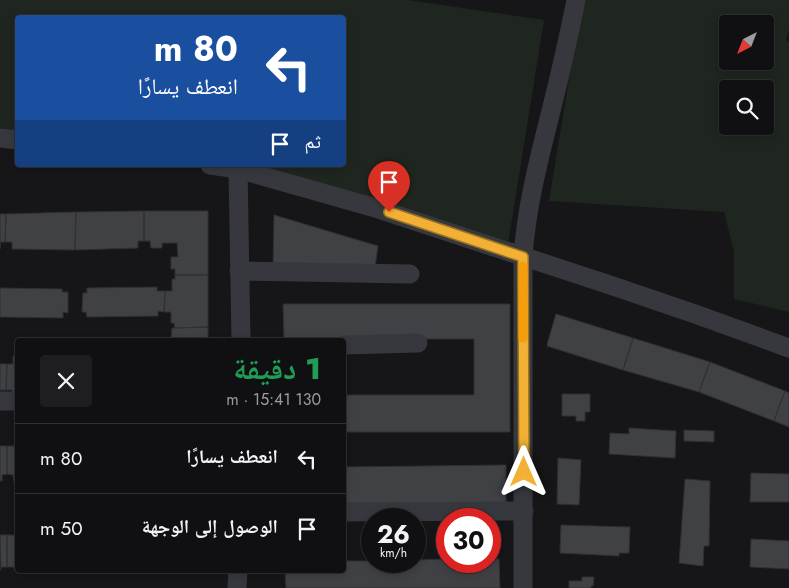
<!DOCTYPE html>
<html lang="ar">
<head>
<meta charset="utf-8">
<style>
  body { margin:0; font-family:Jost,"Noto Naskh Arabic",sans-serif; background:#1e1e20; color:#f1f3f6; direction:rtl; height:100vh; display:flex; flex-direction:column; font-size:19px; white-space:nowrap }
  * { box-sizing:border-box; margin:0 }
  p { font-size:16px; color:#9c9d9f }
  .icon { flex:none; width:28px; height:28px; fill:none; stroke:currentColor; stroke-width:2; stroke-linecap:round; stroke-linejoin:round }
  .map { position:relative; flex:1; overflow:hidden; direction:ltr }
  .drawer { position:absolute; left:15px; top:338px; width:331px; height:235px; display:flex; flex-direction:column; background:#101012; border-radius:5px; box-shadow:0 2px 8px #0003,0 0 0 1px #303032; direction:rtl }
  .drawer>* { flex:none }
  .banner { position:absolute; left:15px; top:15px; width:331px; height:152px; border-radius:5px; box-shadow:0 2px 8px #0003,0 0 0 1px #303032; direction:rtl; background:#1a4fa0; color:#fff; overflow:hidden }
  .needle { width:32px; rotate:222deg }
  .controls { position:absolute; left:719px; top:15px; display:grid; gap:10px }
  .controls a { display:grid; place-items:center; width:55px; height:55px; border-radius:5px; background:#101012; box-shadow:0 2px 8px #0003,0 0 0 1px #303032; font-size:25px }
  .speed { position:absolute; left:361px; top:508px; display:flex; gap:10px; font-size:25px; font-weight:700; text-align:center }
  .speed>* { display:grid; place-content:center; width:65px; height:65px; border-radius:50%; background:#101012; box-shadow:0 2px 8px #0003,0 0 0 1px #303032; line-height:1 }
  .speed small { font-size:12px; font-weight:400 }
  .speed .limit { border:8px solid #d22; background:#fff; color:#111 }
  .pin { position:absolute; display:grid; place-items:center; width:42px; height:42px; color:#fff; margin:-51px -21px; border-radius:50% 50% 50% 0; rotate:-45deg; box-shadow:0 0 5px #0007 }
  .pin .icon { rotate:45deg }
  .me { position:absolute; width:55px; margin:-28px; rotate:0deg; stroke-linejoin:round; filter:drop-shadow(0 0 4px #0008) }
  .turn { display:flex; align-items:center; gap:18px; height:105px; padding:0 25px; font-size:22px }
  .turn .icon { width:65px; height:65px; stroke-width:2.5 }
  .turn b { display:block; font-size:35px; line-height:42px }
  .then { display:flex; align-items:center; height:48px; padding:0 25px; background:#0003; gap:10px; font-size:19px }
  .round { display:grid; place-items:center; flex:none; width:52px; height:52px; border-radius:5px; background:#1e1e20 }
  .overview { display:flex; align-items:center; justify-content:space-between; height:85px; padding:0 25px }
  h1 { font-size:30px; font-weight:800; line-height:38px; color:#1e9e55 }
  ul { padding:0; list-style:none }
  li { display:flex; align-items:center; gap:15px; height:70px; padding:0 25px; border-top:1px solid #303032 }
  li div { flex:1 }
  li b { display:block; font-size:19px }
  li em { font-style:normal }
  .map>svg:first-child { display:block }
</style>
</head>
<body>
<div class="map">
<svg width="789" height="588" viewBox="0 0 789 588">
  <rect width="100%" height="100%" fill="#161618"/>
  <path fill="#1e261f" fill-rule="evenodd" d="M0 0H408L544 20 508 244 227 165H344V18H18L17 131 0 128Z
    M582 0H789V29L786 40 789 42V312L734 299V252L724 212 549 201ZM728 24H765V61H728ZM728 89H765V126H728Z"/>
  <path fill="#404145" stroke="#303034" d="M144 211H208V275H175V269H171V257H178L177 243H162V248H151L150 241H144Z
    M144 211V241H138V248L75 250 76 212Z
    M76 212 75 250 12 249V242H5L6 214Z
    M0 214H6L5 242H0V249Z
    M274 215 378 246 375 267 273 266Z
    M175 275H208V327L175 328 174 323H171V312H164L165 291H172V279H175Z
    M157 287V291H165L164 312 158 311V316L87 317 86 312H82L83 293H87V288Z
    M0 288 62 289V292H68V313L63 312V318L0 317Z
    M283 304H510V432H344V395H474V339H284Z
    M556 314 633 338 623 370 547 346 548 341Z
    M208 327V340H171L172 328Z
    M633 338 710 362 699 392 623 370Z
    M13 356H18V393H12V390H6L7 364H13Z
    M710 362 785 391 774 421 699 392Z
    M0 364H7L6 390H0Z
    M785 391 789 393V427L774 421Z
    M562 394H590V412H585V421H576V416H562Z
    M629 428 676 431 675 458 609 454 610 433 629 434Z
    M684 430 714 431V442L684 441Z
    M0 446H7V474L2 475V481H0Z
    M7 446H18V482H14L13 475 7 474Z
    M558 458 581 460 579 505 557 504Z
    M506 465V505L344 507V467Z
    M751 473 789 474V502H750Z
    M685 479 710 481 709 546H704L703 566 679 563Z
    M561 525 630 527 629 553H619V556L560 553Z
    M0 535H7V567H1V570Z
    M7 535H18V570H38H14V567H7Z
    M751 539 789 541V569L750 567Z
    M448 559V561H490V559H499L500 588H286L285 570H344V561H415V560Z
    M582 577H594L593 586H591V588H569V581H582Z"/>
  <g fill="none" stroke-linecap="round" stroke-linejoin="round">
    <path stroke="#37383d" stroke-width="19" d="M0 138 18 140
      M210 165 238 169 372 207 610 285 695 314 789 348
      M238 169 241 340
      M239 271 410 274
      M344 345 418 343
      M0 401H18
      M344 512 524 511
      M237 588 238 570
      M523 588V257C527 196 545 138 559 78 565 52 571 26 576 0"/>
  </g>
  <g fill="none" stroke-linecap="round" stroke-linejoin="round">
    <defs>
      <path id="route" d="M389 212 523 257 524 472"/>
    </defs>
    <use href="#route" stroke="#9d7322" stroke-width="12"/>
    <use href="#route" stroke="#f2b134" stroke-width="9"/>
    <path stroke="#f59e0b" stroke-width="9" d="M523 266V338"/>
  </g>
</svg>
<div class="controls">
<a><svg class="needle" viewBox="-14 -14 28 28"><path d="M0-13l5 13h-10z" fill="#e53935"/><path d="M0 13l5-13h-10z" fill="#9c9d9f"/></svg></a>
<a><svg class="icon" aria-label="search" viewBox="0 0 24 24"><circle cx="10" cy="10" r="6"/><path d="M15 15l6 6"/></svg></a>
</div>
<div class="speed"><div>26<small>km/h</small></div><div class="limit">30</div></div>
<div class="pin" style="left:389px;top:212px;background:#d93025"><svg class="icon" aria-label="arrive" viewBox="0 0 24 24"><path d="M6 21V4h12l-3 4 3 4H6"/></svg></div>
<svg class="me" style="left:524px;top:472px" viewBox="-20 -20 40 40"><path d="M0-17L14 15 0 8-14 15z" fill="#f2b134" stroke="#fff" stroke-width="4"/></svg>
<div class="banner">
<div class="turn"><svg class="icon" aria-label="left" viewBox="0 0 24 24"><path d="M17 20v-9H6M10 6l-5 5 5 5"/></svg><div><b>80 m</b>انعطف يسارًا</div></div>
<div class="then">ثم<svg class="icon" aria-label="arrive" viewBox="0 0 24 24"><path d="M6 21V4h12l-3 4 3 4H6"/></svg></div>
</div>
<section class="drawer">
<div class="overview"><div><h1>1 دقيقة</h1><p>130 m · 15:41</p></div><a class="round"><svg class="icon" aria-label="close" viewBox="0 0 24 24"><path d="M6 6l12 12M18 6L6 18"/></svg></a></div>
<ul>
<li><svg class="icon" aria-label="left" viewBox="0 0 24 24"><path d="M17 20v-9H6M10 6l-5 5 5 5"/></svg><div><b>انعطف يسارًا</b></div><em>80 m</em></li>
<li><svg class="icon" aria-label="arrive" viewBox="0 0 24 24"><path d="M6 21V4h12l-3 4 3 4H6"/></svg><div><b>الوصول إلى الوجهة</b></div><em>50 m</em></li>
</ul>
</section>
</div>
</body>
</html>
